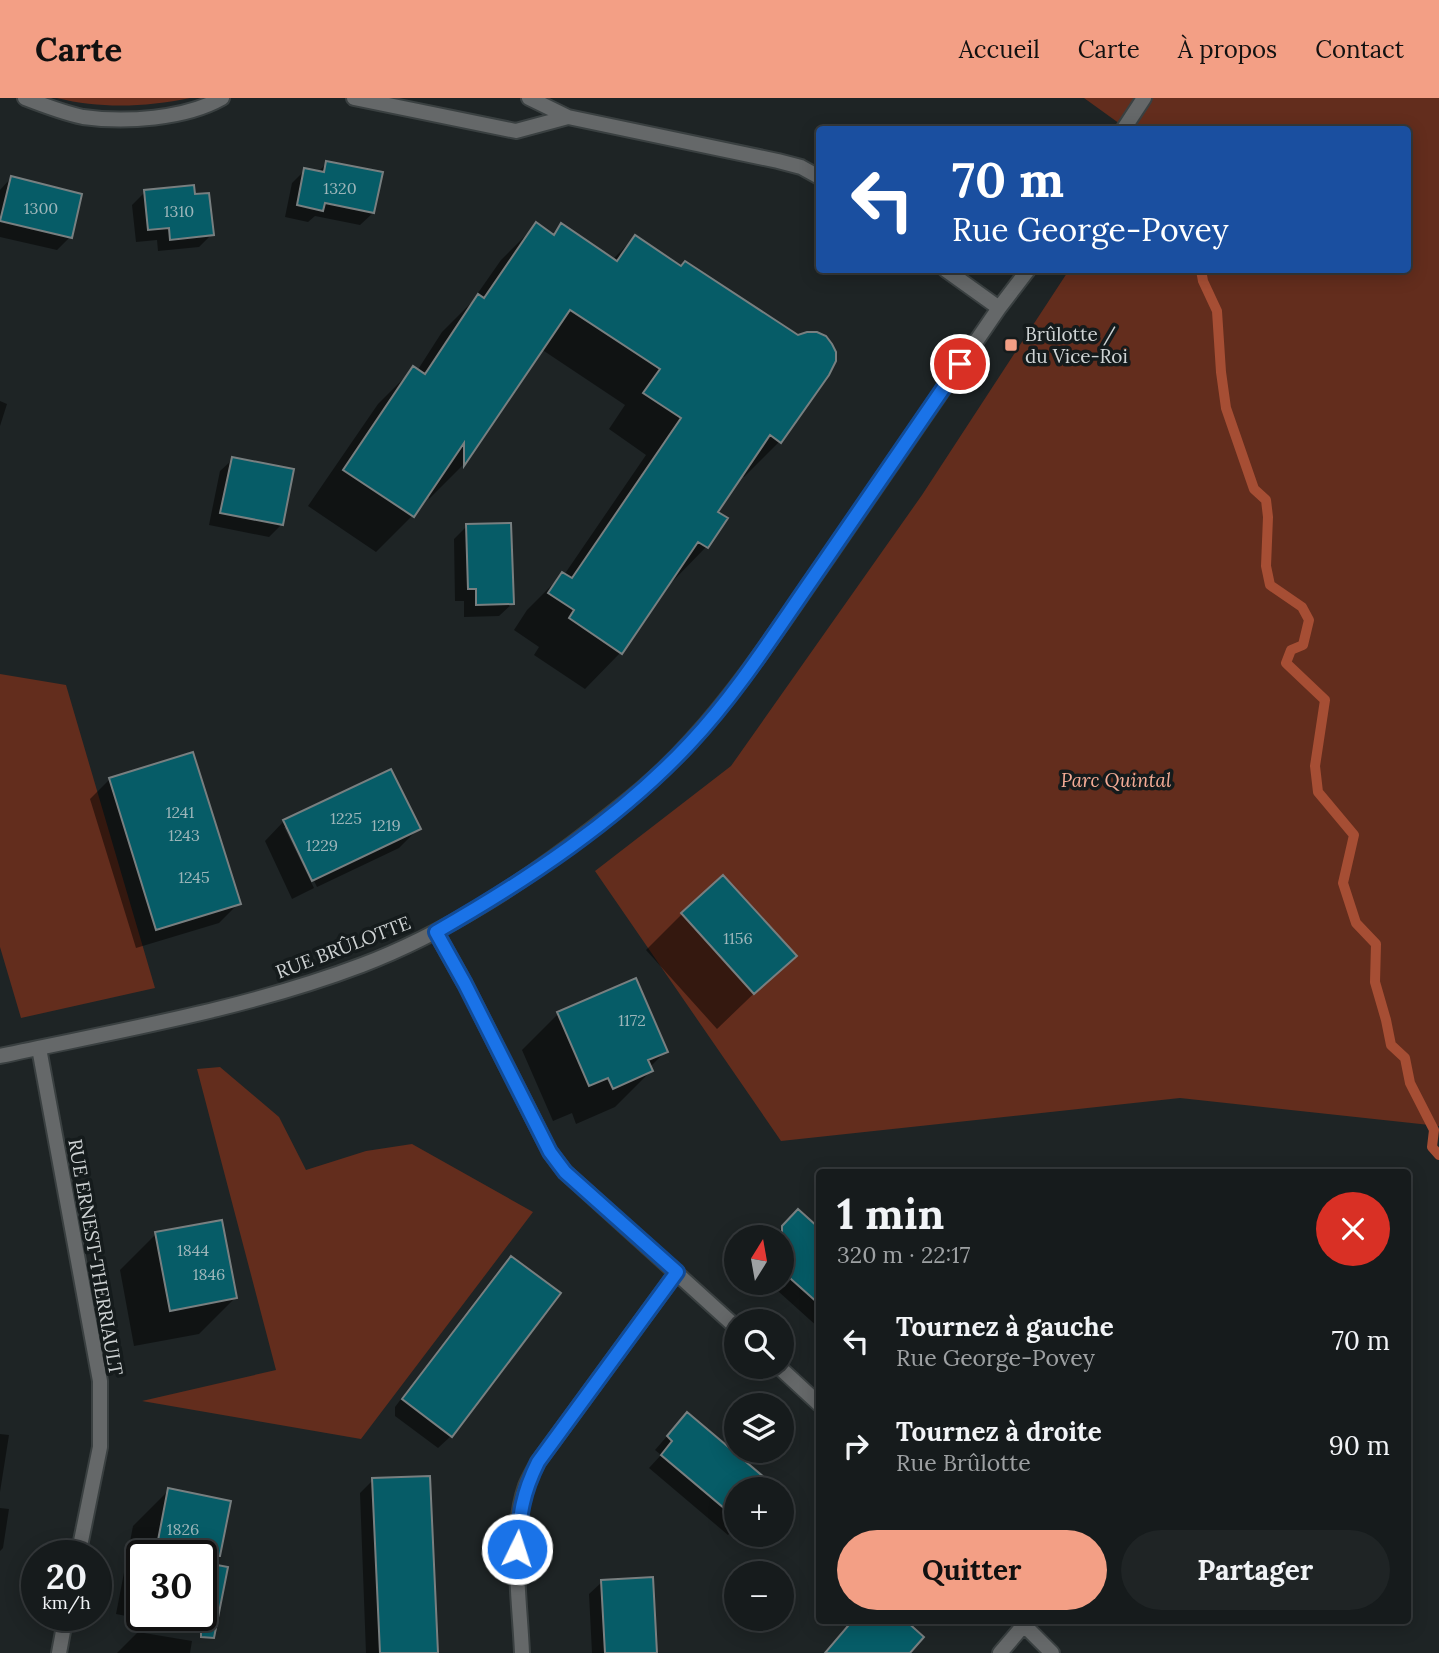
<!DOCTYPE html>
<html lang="fr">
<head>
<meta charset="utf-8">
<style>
  body { margin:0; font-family:Lora,serif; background:#1f2425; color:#f1f3f6; height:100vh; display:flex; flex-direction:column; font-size:26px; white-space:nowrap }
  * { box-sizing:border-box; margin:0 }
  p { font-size:23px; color:#9ea1a3 }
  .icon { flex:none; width:38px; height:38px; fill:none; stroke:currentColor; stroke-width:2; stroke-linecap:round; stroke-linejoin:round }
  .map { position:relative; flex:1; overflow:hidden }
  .sheet { position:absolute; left:816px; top:1071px; width:595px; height:455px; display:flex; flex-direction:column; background:#161b1c; border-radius:7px; box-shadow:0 4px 18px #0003,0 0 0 2px #35393b }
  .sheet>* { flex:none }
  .banner { position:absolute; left:816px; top:28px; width:595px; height:147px; border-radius:7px; box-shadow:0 4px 18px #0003,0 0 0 2px #35393b; background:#1a4fa0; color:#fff; overflow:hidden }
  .needle { width:46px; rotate:11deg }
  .controls { position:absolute; left:724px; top:1127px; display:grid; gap:14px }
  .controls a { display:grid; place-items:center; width:70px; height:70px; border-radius:50%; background:#161b1c; box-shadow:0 4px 18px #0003,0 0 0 2px #35393b; font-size:35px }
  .speed { position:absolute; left:21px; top:1442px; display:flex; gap:14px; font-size:35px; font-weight:700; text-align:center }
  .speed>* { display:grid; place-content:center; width:91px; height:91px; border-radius:50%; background:#161b1c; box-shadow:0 4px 18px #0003,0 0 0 2px #35393b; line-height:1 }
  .speed small { font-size:18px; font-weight:400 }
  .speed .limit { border:4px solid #111; border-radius:10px; background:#fff; color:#111 }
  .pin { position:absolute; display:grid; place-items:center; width:60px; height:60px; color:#fff; margin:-30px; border:4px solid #fff; border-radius:50%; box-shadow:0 2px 7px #0007 }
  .me { position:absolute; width:77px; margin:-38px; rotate:4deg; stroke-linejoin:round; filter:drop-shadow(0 0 5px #0008) }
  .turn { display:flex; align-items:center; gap:24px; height:147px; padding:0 21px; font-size:32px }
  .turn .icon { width:91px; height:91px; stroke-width:2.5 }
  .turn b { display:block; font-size:49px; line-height:60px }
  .round { display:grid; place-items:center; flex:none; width:74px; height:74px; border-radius:37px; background:#1f2425 }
  .headline { display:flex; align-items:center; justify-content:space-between; height:119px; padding:0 21px }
  h1 { font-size:42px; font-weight:700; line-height:52px }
  .primary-button { display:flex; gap:14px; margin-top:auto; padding:14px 21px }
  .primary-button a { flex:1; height:80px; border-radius:42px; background:#f39f85; color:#111; font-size:28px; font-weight:700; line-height:80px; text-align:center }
  .primary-button a+a { background:#1f2425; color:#f1f3f6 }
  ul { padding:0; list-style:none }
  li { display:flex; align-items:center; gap:21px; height:105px; padding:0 21px }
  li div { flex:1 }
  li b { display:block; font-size:26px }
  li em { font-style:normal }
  header { display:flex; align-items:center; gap:42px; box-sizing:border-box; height:98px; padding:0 35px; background:#f39f85; color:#111 }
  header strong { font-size:33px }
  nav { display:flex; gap:38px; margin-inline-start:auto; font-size:24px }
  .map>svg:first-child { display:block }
</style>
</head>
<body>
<header>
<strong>Carte</strong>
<nav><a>Accueil</a><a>Carte</a><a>À propos</a><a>Contact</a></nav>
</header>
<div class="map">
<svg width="1439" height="1555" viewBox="0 0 1439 1555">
  <rect width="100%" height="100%" fill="#1e2425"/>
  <path fill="#632d1d" d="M57 0H190C146 9 101 11 57 0Z
    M1084 0H1439V1028L1180 1000 781 1043 595 773 731 668 922 397 1069 172H1407V32L1127 31Z
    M0 576 66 587 155 890 21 920 0 849Z
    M220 969 279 1019 306 1072 366 1053 412 1046 533 1114 361 1341 142 1303 276 1272 197 971Z"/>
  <path fill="#0007" d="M327 65 373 115 360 127 315 118 308 124 285 119 292 85 305 72 318 74Z
    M11 80 70 139 57 152 0 139V92Z
    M145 94 194 98 212 136 199 149 158 153 157 142 136 144 132 107Z
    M536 127 552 137 562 128 612 162 635 139 779 344 744 379 741 377 716 414 725 421 706 449 671 485 669 484 620 555 585 591 534 557 539 549 514 532 527 512 563 476 564 477 646 357 609 331 625 307 541 251 463 367 429 401V393L412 418 376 454 308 408 378 306 413 271 417 273 442 234 471 205 501 162Z
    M0 303 7 306 0 328Z
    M233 361 281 427 269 439 209 427 220 373Z
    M467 428 512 506 499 518 464 519V503H455L454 441Z
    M192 656 239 805 219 825 136 850 90 701 109 682Z
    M284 723 418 731 399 750 317 789 288 729H284L314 790 292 801 265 743Z
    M682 816 794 857 717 931 646 852Z
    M558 916 666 953 649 970 651 973 615 1009 576 1026 572 1015 553 1023 522 952Z
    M785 1126 819 1132V1230L769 1185H782V1139H773Z
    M156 1136 235 1200 199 1236 134 1248 120 1172Z
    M511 1160 451 1338 438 1350 395 1318V1309L498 1173Z
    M675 1329 772 1388 770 1391H737V1429L728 1437 649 1370 661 1357 655 1352Z
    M0 1336 9 1337 0 1394Z
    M373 1382 435 1555H366L360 1395Z
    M169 1392 229 1404 216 1469 201 1513V1458H142V1517H197L185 1530 116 1516 133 1428Z
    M0 1410 9 1411 3 1450 0 1453Z
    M602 1484 655 1555H592L589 1496Z
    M138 1534 192 1543 190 1555H117Z"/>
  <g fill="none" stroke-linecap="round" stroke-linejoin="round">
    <path stroke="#a64e34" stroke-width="10" d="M1201 172 1203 183 1217 213 1221 274 1226 310 1254 391 1266 402 1268 419 1266 468 1270 487 1302 509 1309 522 1303 547 1291 552 1286 565 1325 602 1315 668 1318 694 1354 737 1343 785 1356 825 1376 846 1375 884 1386 922 1391 947 1405 960 1410 985 1434 1032 1432 1049 1439 1057"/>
  </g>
  <path fill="#065c67" stroke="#787f80" stroke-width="2" d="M326 63 383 74 374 115 325 105 323 113 297 107 304 70 324 74Z
    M11 78 82 96 72 140 0 123Z
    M194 87 195 96 209 95 214 137 170 142 169 130 148 132 144 92Z
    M536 124 554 137 561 125 617 163 635 137 681 168 685 163 798 237 807 234H817L826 238 832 246 836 254V263L829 277 781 345 770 337 718 414 728 420 708 450 698 444 622 556 569 520 574 512 548 495 562 474 572 480 681 320 643 295 660 271 570 212 464 368V345L414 419 343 372 413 268 425 276 478 196 484 200Z
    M232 359 294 371 283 427 220 415Z
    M511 425 514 506 476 507V491H468L466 426Z
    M193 654 241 806 156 832 109 680Z
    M391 671 421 731 312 783 283 722Z
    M723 777 797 858 754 896 681 815Z
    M636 880 668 954 648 962 653 973 613 991 608 980 589 988 557 914Z
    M798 1111 819 1130V1206L782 1173V1128Z
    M222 1122 237 1200 170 1213 155 1134Z
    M511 1158 561 1195 452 1339 402 1301Z
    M687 1314 778 1391H737V1421L661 1357 672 1343 667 1338Z
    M430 1378 438 1555H380L372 1380Z
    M168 1390 231 1403 220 1458H155Z
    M201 1464 228 1469 214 1540 201 1539Z
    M653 1479 657 1555H605L601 1482Z
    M853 1522H905L924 1539 910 1555H825Z"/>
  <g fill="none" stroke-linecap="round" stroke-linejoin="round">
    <defs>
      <path id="street" d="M25 0C43 7 64 15 83 19 125 25 185 21 222 0
        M354 0 516 33 568 19
        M529 0 568 19 778 63 801 69 819 79
        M1123 32 1144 0
        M946 172 999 210
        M436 834 465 886 550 1054 565 1074 737 1230
        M39 950 100 1283V1349L78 1458
        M0 958C121 932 246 911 362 867 446 835 522 785 593 730 628 703 662 676 691 643 743 586 784 522 828 459 885 376 942 293 999 210L1028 172
        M779 1269 819 1306
        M1019 1522 1052 1555
        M59 1555 66 1517
        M522 1555C520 1504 509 1437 526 1388 529 1380 534 1372 538 1364L677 1174
        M1000 1555 1023 1528"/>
    </defs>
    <use href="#street" stroke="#3a4041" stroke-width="18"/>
    <use href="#street" stroke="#656869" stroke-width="14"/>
  </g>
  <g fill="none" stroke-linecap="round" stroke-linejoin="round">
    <defs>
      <path id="route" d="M517 1451C520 1416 522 1396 538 1364L677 1174 565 1074 550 1054 465 886 436 834C527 782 618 722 690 645 737 595 774 536 813 480 862 409 911 337 960 266"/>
    </defs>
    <use href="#route" stroke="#114b97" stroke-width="18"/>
    <use href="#route" stroke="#1a73e8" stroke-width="12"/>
  </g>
  <rect fill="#f39f85" stroke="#151b1c" stroke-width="2.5" x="1004" y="240" width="14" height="14" rx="3.5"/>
  <g text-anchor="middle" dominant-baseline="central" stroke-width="7" stroke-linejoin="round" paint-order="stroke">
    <g font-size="16" fill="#9db5b9">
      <text x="340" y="90">1320</text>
      <text x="41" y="110">1300</text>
      <text x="179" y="113">1310</text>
      <text x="180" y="714">1241</text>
      <text x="346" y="720">1225</text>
      <text x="386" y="727">1219</text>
      <text x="184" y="737">1243</text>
      <text x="322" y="747">1229</text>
      <text x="194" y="779">1245</text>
      <text x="738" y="840">1156</text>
      <text x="632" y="922">1172</text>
      <text x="193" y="1152">1844</text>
      <text x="209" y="1176">1846</text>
      <text x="183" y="1431">1826</text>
    </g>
    <g font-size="19" fill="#cfd3d4" stroke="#151b1c" text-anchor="start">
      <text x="1025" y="236">Brûlotte /<tspan x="1025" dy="22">du Vice-Roi</tspan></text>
    </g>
    <g font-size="19" font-style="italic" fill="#f5ac96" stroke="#151b1c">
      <text x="1116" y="682">Parc Quintal</text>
    </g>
    <g font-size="19" fill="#cfd3d4" stroke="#151b1c">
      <text transform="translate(343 849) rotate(-21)">RUE BRÛLOTTE</text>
      <text transform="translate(96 1159) rotate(80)">RUE ERNEST-THERRIAULT</text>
    </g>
  </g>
</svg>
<div class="controls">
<a><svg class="needle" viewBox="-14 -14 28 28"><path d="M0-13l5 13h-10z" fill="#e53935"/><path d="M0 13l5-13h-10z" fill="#9ea1a3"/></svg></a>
<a><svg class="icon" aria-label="search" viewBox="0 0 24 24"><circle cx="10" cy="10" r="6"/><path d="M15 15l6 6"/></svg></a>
<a><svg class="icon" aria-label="layers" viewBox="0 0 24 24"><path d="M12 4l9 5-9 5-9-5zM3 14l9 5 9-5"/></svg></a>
<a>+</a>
<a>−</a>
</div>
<div class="speed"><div>20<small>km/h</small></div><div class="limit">30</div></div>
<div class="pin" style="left:960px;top:266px;background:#d93025"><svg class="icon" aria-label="arrive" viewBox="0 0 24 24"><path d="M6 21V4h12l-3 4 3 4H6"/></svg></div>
<svg class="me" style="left:517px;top:1451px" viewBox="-20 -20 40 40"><circle r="17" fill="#1a73e8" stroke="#fff" stroke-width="3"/><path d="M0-11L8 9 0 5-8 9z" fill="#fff"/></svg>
<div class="banner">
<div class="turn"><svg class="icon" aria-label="left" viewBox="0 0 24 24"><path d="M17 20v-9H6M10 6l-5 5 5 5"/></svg><div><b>70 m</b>Rue George-Povey</div></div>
</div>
<section class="sheet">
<div class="headline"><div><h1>1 min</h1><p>320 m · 22:17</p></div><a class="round" style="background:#d93025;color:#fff"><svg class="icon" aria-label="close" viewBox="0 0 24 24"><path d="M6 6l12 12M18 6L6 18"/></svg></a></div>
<ul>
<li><svg class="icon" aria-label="left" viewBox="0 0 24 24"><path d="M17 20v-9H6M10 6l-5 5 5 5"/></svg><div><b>Tournez à gauche</b><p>Rue George-Povey</p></div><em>70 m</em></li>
<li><svg class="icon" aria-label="right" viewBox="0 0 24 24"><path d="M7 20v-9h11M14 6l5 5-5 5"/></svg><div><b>Tournez à droite</b><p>Rue Brûlotte</p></div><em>90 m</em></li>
</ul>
<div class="primary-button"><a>Quitter</a><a>Partager</a></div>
</section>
</div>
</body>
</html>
